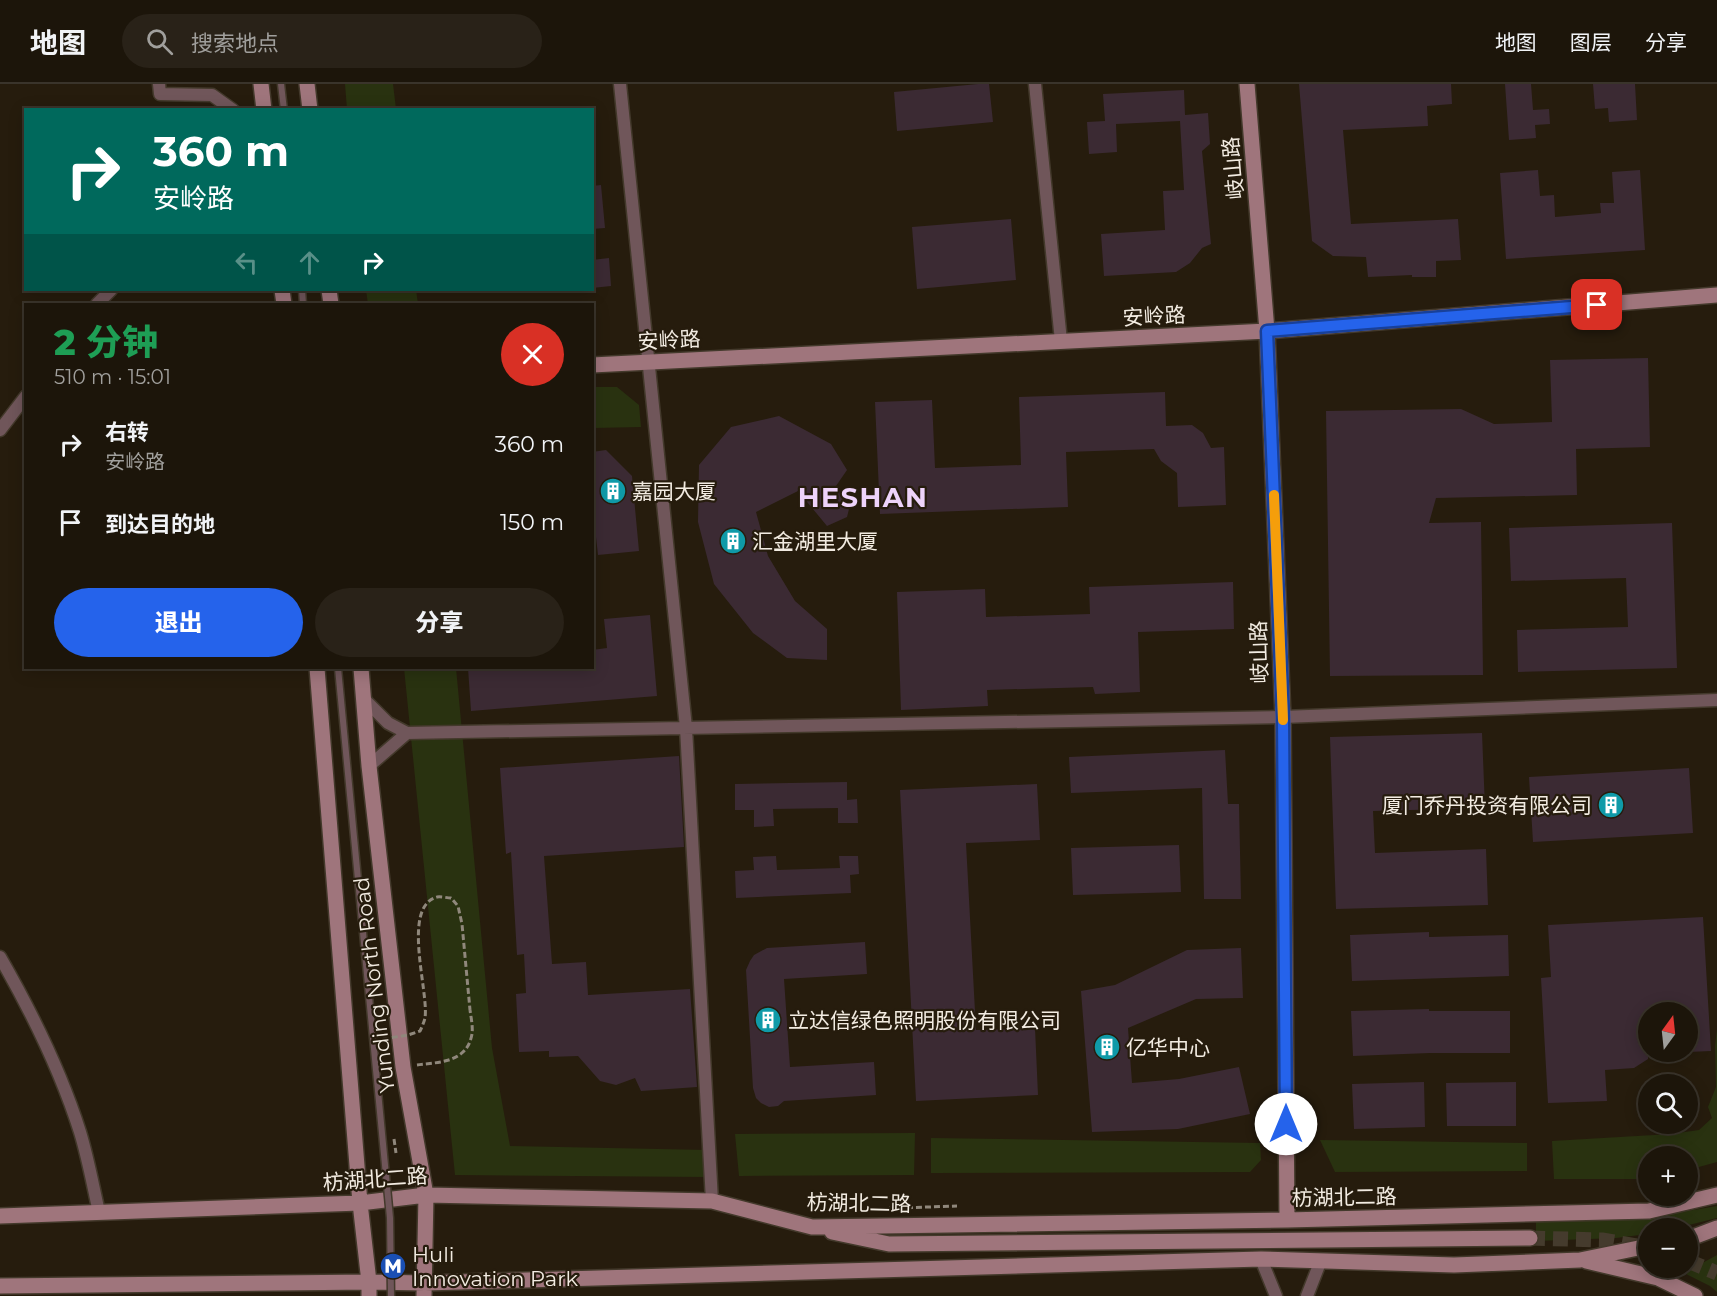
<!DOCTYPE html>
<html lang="zh">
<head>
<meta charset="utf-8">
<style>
  body { margin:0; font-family:Montserrat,"Noto Sans SC",sans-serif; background:#292218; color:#f1f3f6; height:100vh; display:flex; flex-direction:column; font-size:22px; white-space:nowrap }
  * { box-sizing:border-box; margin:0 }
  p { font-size:20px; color:#a09f9c }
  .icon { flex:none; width:33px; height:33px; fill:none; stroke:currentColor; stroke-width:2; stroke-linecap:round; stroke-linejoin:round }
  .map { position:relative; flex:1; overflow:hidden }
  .details { position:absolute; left:24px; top:219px; width:570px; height:366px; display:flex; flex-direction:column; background:#1c150a; border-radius:0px; box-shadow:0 3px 15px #0003,0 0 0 2px #3a342b }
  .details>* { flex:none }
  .banner { position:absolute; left:24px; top:24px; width:570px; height:183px; border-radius:0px; box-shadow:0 3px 15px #0003,0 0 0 2px #3a342b; background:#00695c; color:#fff; overflow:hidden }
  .needle { width:39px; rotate:15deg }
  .fabs { position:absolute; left:1638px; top:918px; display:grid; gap:12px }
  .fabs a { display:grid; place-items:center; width:60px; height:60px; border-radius:50%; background:#1c150a; box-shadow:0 3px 15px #0003,0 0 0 2px #3a342b; font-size:30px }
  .pin { position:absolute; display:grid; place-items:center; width:51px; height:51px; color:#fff; margin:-26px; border-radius:12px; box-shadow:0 3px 9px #0006 }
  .me { position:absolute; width:66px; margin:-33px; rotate:0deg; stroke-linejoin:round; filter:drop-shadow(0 0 4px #0008) }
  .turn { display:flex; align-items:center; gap:21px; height:126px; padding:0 30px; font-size:27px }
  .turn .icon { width:78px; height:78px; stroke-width:2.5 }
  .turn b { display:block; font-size:42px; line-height:51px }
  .lanes { display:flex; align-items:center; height:57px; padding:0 30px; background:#0003; justify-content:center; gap:30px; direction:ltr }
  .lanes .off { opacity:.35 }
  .round { display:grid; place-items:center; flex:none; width:63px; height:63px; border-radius:32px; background:#292218 }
  .headline { display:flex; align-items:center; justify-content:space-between; height:102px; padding:0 30px }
  h1 { font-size:36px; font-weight:800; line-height:45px; color:#1e9e55 }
  .cta { display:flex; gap:12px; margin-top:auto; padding:12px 30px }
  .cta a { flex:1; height:69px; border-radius:36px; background:#2563eb; color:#fff; font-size:24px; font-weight:800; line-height:69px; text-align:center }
  .cta a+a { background:#292218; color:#f1f3f6 }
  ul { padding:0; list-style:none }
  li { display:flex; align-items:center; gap:18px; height:78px; padding:0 30px }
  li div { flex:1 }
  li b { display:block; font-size:22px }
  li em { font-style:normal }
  header { display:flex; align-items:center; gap:36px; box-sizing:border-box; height:84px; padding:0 30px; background:#1c150a; border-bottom:2px solid #3a342b }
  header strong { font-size:28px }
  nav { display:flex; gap:33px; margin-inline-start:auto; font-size:21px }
  .search { width:420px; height:54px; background:#292218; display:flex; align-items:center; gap:15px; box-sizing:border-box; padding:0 21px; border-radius:33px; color:#a09f9c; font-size:22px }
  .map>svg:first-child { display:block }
</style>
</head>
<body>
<header>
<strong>地图</strong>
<div class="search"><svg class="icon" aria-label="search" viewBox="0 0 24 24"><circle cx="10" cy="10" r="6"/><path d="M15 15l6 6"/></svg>搜索地点</div>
<nav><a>地图</a><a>图层</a><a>分享</a></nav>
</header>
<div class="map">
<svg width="1717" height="1212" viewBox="0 0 1717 1212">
  <rect width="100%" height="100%" fill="#261c0d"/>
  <path fill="#293210" d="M345 0H393L396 25H347Z
    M366 206H416L418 220H368Z
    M593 303H617L639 321 641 343 593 344Z
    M404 584H456L492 964 510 1062 708 1066V1093L455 1091Z
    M1717 945V1078L1688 1086V1072H1648V1095H1554L1552 1057 1671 1050 1699 1046 1712 1034 1708 1023 1716 1003 1715 962Z
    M915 1049 914 1091 739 1092 735 1050Z
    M931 1054 1260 1059 1261 1076 1250 1088 931 1089Z
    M1320 1056 1527 1059V1087L1335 1088Z
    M1717 1122V1134L1677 1144H1648V1150L1616 1154 1536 1157V1136L1651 1133Z
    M1717 1171V1208L1710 1202 1684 1189Z"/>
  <path fill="#3b2a33" d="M978 0H989L993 38 897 47 894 8Z
    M1299 0H1451L1452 20 1427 22 1428 42 1343 46 1351 140 1458 135 1461 176 1436 177V193H1412V191L1368 193 1366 173 1333 172 1312 157Z
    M1505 0H1531L1533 26 1549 25 1550 40 1535 41 1536 54 1509 56Z
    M1593 0H1635L1637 36 1609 38 1608 24 1595 25Z
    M1184 6 1185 31 1208 29 1210 60 1202 67 1211 160 1202 164 1190 179 1176 188 1104 192 1101 150 1165 146 1163 107 1184 106 1180 37 1116 40 1117 68 1089 70 1087 38 1105 37 1103 10Z
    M1538 86 1540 112 1554 111 1555 133 1601 129 1600 119H1614L1612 88 1640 86 1645 166 1506 175 1500 89Z
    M601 101 605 144 592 145V102Z
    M1011 135 1016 196 917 205 912 143Z
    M609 174 611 202 592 204V176Z
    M1648 274 1650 363 1576 365 1577 411 1436 414 1429 439 1481 438 1483 591 1330 592 1326 327 1461 325 1494 340 1552 338 1550 276Z
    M1165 308 1166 342 1192 341 1203 349 1211 364 1224 363 1226 421 1178 423 1177 389 1161 377 1154 365 1066 368 1068 423 880 430 875 318 932 316 935 384 1021 381 1019 313Z
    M779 332 831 360 847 386 836 402 850 421 847 433 827 442 798 407 756 428 768 472 795 517 827 545V576L787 574 753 549 714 500 698 438 699 381 731 343Z
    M606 366 632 392 639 467 598 471 592 417V368Z
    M1672 439 1677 584 1518 588 1517 546 1628 543 1626 494 1511 497 1509 444Z
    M1233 498 1234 545 1138 548 1140 608 1095 610 1093 603 987 606 988 622 901 626 897 508 985 505 986 533 1090 530 1089 503Z
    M650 531 657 612 471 627 468 584H592V566L607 564 604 535Z
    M1482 649 1485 724 1373 727 1375 769 1486 765 1488 821 1336 825 1330 653Z
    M1225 666 1228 720H1239L1241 815H1204L1202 704 1071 709 1069 673Z
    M679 672 684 763 544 772 552 880 586 878 588 911 690 905 697 1003 641 1007 635 994 616 1001 600 997 578 972 549 973V967L519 968 516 910 526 909 524 870 517 871 511 768 506 770 500 684Z
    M1689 684 1693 749 1533 758 1529 693Z
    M847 698V716L857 715 858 739H838V724L773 725 774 742 754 743V726H735V700Z
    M1037 700 1040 756 966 759 976 946 1035 944 1038 1011 916 1017 900 706Z
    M1179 761 1181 808 1073 811 1071 764Z
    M776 772 777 786 840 784 839 772H858L859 790 850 791 851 809 736 814 735 787 754 786 753 773Z
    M1703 833 1711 967 1688 968V928H1648V975L1634 984 1605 986 1607 1017 1548 1019 1541 894 1551 893 1548 841Z
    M1429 848V853L1508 851 1509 892 1352 897 1350 851Z
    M865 858 867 890 784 895 790 983 874 978 876 1011 784 1017 778 1022 769 1023 761 1019 756 1014 753 1004 746 886 750 877 754 871 767 864Z
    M1241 864 1243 914 1196 915 1128 944 1132 999 1179 995 1239 983 1250 1030 1178 1045 1092 1048 1081 907 1115 901 1187 866Z
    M1429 925V927H1510V969H1430L1353 972 1351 927Z
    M1424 998 1425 1043 1354 1045 1352 1000Z
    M1516 998V1042H1447L1446 999Z"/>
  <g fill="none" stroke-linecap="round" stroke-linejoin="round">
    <path stroke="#453b2d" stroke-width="15" stroke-dasharray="15 8" stroke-linecap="butt" d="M1530 1154 1602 1156 1643 1163
      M1688 1177 1717 1189"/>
    <defs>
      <path id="lane" d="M281 0 284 26
        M302 206 303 220"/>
      <path id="street" d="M159 0 160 10 212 11 233 26
        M620 0 686 644 712 1117
        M1035 0 1061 257
        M97 220 111 206
        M0 346 26 312
        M364 615 388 639 407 649 1283 633 1717 616
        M369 682 407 649
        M0 873C31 927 61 988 80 1048 88 1074 93 1102 99 1128
        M1261 1175 1276 1212
        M1307 1212 1321 1176"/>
      <path id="secondary" d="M261 0 264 26
        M307 0 310 26
        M1247 0 1267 247 1283 633 1287 1136
        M282 206 284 220
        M329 206 331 220
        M592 281 1267 247 1717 211
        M317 584 360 1119 369 1198V1212
        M361 584 369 682 403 983 426 1111 424 1212
        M0 1132 360 1119 426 1111 712 1117 812 1143 1287 1136 1649 1127 1717 1111
        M832 1148 889 1160 1530 1154
        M1688 1155 1717 1144
        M1586 1177 1658 1194 1695 1212
        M0 1202 369 1198 425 1199 1261 1175 1454 1181 1580 1176 1648 1162"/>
    </defs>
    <use href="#lane" stroke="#43392b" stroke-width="9"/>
    <use href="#street" stroke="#43392b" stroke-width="15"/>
    <use href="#secondary" stroke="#43392b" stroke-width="18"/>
    <path stroke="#90887c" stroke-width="3" stroke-dasharray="6 3" stroke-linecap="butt" d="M417 981C439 978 467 979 472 950 473 943 471 933 470 926
      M871 1125 957 1122"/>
    <use href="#lane" stroke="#70565a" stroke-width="6"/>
    <use href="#street" stroke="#70565a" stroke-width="12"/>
    <use href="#secondary" stroke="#9f757c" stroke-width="15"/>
    <defs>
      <path id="lane-bridge" d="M338 584 390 1134 391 1212"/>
    </defs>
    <use href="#lane-bridge" stroke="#43392b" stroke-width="9" stroke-linecap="butt"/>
    <path stroke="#90887c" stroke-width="3" stroke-dasharray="6 3" stroke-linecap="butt" d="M383 955 408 951 420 947C422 943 424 938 425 934 429 907 401 823 437 813 440 812 447 814 451 814L458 822 462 840 470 926
      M394 1055 396 1069"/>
    <use href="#lane-bridge" stroke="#70565a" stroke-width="6"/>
  </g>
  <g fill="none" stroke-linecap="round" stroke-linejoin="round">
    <defs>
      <path id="route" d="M1286 1040 1283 633 1267 247 1597 221"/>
    </defs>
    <use href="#route" stroke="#184099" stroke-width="15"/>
    <use href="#route" stroke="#2563eb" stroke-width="10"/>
    <path stroke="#f59e0b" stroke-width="10" d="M1274 411 1283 636"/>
  </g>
  <defs>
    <symbol id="building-disc" viewBox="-11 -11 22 22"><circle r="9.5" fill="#0f9aa8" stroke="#261c0d"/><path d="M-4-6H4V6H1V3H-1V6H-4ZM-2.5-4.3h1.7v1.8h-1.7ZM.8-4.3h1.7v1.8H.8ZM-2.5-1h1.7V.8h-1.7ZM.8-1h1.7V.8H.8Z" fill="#fff"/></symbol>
    <symbol id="metro-disc" viewBox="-11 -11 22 22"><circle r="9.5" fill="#1a4fb4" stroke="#261c0d"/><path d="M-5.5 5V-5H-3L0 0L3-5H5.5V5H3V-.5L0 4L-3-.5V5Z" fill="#fff"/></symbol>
  </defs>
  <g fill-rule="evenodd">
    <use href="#building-disc" x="598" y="392" width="30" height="30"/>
    <use href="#building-disc" x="718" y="442" width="30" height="30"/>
    <use href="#building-disc" x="1596" y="706" width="30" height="30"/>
    <use href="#building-disc" x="753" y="921" width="30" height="30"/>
    <use href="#building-disc" x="1092" y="948" width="30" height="30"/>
    <use href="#metro-disc" x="378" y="1167" width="30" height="30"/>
  </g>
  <g text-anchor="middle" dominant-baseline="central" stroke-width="4.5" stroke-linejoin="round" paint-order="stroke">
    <g font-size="21" fill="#f2ebe1" stroke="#261c0d">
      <text transform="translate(1233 84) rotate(-95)">岐山路</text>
      <text transform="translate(1154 232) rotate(-3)">安岭路</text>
      <text transform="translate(669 256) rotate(-3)">安岭路</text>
      <text transform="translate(1259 568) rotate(-92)">岐山路</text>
      <text transform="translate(374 901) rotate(-97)">Yunding North Road</text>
      <text transform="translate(375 1095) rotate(-4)">枋湖北二路</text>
      <text transform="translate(1344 1113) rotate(-1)">枋湖北二路</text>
      <text transform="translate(859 1119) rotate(1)">枋湖北二路</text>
    </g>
    <g font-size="21" fill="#f2ebe1" stroke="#261c0d" text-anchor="start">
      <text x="632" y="407">嘉园大厦</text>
      <text x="752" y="457">汇金湖里大厦</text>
      <text x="1592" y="721" text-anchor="end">厦门乔丹投资有限公司</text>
      <text x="788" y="936">立达信绿色照明股份有限公司</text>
      <text x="1126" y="963">亿华中心</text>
      <text x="412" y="1170">Huli<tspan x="412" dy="24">Innovation Park</tspan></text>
    </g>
    <g font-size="27" font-weight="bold" letter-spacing="1.5" fill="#eed3fa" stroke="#261c0d">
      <text x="863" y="413">HESHAN</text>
    </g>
  </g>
</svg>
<div class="fabs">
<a><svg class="needle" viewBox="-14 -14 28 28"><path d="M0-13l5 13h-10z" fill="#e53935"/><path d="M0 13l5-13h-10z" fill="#a09f9c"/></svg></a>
<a><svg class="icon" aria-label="search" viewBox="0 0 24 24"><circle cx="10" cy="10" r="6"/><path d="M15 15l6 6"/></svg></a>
<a>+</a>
<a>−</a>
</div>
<div class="pin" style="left:1597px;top:221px;background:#d93025"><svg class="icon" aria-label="arrive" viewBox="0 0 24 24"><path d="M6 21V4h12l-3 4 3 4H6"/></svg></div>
<svg class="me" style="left:1286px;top:1040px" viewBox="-20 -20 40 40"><circle r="19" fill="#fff"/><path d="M0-13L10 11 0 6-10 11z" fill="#2563eb"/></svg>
<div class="banner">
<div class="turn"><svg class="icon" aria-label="right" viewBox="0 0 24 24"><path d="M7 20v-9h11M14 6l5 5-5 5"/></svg><div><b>360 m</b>安岭路</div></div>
<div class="lanes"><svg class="icon off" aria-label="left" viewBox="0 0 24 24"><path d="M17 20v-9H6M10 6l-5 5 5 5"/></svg><svg class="icon off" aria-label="ahead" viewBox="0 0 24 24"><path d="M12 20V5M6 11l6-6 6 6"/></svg><svg class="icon" aria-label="right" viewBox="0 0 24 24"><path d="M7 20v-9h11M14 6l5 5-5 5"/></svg></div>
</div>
<section class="details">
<div class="headline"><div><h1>2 分钟</h1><p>510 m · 15:01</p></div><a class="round" style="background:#d93025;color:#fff"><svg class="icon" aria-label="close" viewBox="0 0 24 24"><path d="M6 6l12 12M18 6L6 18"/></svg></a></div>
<ul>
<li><svg class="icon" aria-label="right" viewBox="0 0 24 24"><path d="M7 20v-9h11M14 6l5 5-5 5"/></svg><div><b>右转</b><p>安岭路</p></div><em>360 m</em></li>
<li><svg class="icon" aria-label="arrive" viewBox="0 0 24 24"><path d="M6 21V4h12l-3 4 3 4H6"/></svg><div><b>到达目的地</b></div><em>150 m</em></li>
</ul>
<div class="cta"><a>退出</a><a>分享</a></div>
</section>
</div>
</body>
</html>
